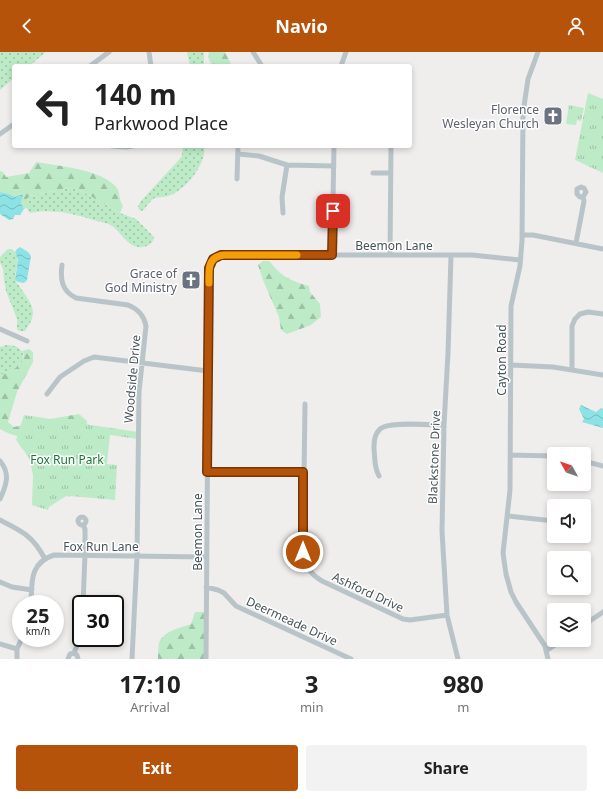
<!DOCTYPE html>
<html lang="en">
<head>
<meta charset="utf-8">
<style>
  body { margin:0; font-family:"Noto Sans",sans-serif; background:#f2f2f2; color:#222; height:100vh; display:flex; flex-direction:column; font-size:15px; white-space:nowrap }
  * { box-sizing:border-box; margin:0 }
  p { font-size:13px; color:#767676 }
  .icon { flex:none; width:22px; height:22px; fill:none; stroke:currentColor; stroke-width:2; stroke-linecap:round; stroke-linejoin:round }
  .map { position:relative; height:607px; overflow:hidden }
  .drawer { display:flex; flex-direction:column; background:#fff; flex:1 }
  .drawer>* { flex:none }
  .banner { position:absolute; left:12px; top:12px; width:400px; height:84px; border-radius:4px; box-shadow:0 2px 6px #0003; background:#fff; color:#222; overflow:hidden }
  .needle { width:26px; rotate:310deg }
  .buttons { position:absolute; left:547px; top:395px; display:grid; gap:8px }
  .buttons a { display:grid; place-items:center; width:44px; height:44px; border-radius:4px; background:#fff; box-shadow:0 2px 6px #0003; font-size:20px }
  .speed { position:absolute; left:12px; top:543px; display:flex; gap:8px; font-size:20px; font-weight:700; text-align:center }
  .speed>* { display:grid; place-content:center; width:52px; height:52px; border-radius:50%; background:#fff; box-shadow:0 2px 6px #0003; line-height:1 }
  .speed small { font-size:10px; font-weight:400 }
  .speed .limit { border:2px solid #111; border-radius:6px; background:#fff; color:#111 }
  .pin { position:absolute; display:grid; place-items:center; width:34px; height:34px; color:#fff; margin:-17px; border-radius:8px; box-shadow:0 2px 6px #0006 }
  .me { position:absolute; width:44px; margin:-22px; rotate:0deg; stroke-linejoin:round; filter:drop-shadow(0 0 3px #0008) }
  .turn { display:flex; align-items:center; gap:14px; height:84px; padding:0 16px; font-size:18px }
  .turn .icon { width:52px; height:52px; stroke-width:2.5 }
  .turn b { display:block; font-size:28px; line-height:34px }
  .eta { display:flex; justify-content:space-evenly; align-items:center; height:68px; text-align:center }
  .eta b { font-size:24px; font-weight:700; line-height:28px }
  .primary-button { display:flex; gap:8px; margin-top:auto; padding:8px 16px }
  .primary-button a { flex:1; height:46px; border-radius:4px; background:#b45309; color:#fff; font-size:16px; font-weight:700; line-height:46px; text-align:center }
  .primary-button a+a { background:#f2f2f2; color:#222 }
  header { display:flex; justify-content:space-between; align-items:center; height:52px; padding:0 16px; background:#b45309; color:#fff; font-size:18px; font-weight:700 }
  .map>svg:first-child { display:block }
</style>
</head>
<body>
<header><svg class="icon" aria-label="back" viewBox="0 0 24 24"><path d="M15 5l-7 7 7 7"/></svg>Navio<svg class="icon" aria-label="person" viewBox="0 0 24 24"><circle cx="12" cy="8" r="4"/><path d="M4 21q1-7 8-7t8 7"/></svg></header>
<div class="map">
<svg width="603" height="607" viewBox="0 0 603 607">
  <defs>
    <pattern id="grass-dots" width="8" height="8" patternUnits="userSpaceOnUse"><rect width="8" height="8" fill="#beebc7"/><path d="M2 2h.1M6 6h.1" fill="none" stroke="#9cc1a5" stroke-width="1.8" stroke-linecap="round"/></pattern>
    <pattern id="forest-firs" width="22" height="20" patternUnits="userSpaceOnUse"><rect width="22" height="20" fill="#beebc7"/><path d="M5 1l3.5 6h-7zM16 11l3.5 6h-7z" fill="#9cc1a5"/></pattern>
    <pattern id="park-tufts" width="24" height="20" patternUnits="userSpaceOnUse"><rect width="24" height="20" fill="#beebc7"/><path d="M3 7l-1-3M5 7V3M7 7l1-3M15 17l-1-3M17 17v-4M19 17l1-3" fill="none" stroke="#9cc1a5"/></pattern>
    <pattern id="water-waves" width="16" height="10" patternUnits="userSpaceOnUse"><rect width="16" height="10" fill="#8de2e5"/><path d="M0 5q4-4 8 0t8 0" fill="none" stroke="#75babd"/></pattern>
  </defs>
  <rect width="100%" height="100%" fill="#f0eded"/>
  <path fill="url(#grass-dots)" d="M0 0H46L29 14H14V26L0 38Z
    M187 0H204V14H190Z
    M183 94H204C207 112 185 139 168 144 163 146 158 144 153 147 149 150 146 156 142 159L139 158 138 155 140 150 177 110 182 104Z
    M70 136 80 138 120 161 136 167 154 185C153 193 145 196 138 195 126 193 121 180 112 174 108 171 101 170 97 169 75 162 53 156 30 161 25 156 25 149 30 144Z
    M8 197H12C22 208 15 215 15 227 15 229 18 232 20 235 31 252 40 259 25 279H19L17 277V267L6 239 4 228 3 217 0 210V205Z
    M6 293C17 293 24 297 24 308L12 319 0 323V295Z"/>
  <path fill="url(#forest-firs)" d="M209 0H225L232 14H212L208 5Z
    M36 110C58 114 101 117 116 135 121 141 118 147 123 154L120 161 80 138 70 136 30 144 27 147V156L24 157 21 151 22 142 15 145 9 142 0 140V119L3 120 6 125 29 121Z
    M263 209H269C272 212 274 215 277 218 286 227 298 231 309 234L310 240 320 252 321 265 311 273 287 282 281 278 279 265 263 228 258 213Z
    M29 297 33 300V310L17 340 8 370 14 375 39 369 79 362 87 369 88 385C60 386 25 392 0 377V323L12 319 24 308V303L22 299Z
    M195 560H207L206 607H158C158 602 158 596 159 591 163 579 180 576 191 572Z"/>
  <path fill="url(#park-tufts)" d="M588 41 603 47V121L575 108Z
    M569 53 584 56 581 69 577 68 576 73 566 72Z
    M24 363 138 380V387L110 383 107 412 117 413 115 448 71 444 69 445 66 444 49 455 48 458 32 453 33 423 29 406 16 388Z"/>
  <path fill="url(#water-waves)" d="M0 140 9 142 15 145 23 142 21 151 24 157 20 163H15L13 167 9 168 0 162Z
    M20 195 28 200 31 204 27 228 24 231 18 230 15 228 18 208 15 200 17 197Z
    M581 353 596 360 601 356 603 357V376L582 370 584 367 579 357Z"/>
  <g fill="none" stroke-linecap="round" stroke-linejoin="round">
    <path stroke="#b9c4c9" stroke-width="5" d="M149 0 151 14
      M253 0 262 14
      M538 0 528 27 523 61 522 189 520 214 511 254 510 438 503 501 506 522 511 540 516 550 545 594 548 607
      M90 14 109 0
      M341 14 346 0
      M0 82 14 72
      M112 94 126 95 133 94
      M238 102 259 104 287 113 334 114
      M373 121H390
      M237 127 238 94
      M283 161 282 145 287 113
      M522 183H533L603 197
      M576 191 584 149 583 145 586 140 584 136 581 135 577 137V142L580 145H583
      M332 203 334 94
      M390 203 391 94
      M451 203 448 301 444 373 442 479 447 563 458 607
      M62 213C60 228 62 239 76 246L128 253C138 257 144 263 146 274L139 340 137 504 132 607
      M0 277 27 289
      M511 313 553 315 603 323
      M572 318V274L575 267 580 262 588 260 603 262
      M47 342 60 325 84 309 94 305 208 319
      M305 352 303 500C304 513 310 522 322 529L403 567 410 568 447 563
      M510 403 554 404
      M0 409C11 422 6 434 0 447
      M584 409 603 414
      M207 420H303
      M379 424C374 415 375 407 374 397 374 390 374 383 380 377 388 369 431 373 444 373
      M507 464 554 469
      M78 469a4 4 0 1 1 8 0a4 4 0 1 1-8 0Z
      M0 468C22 479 33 484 45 507
      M577 484 580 488
      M0 530 12 535 32 538
      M206 535 218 538 224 541 236 554 351 607
      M31 552C32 531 29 511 54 503L207 505
      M83 552 85 503V477L83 473
      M584 573 603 560
      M0 592 17 597
      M546 599 562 588
      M74 601 81 583
      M17 607V597L22 586
      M68 607 70 602 73 601 77 603 78 607
      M206 607 209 216C211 208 215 204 224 203H472L520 208"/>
  </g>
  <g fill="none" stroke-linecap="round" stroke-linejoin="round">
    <defs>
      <path id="route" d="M303 500V420H207L209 216 213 207 221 203H332L333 159"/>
    </defs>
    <use href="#route" stroke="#753606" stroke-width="10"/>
    <use href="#route" stroke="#b45309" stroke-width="7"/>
    <path stroke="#f59e0b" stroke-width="7" d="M209 231C209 218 207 205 224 203H297"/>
  </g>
  <defs>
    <symbol id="church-square" viewBox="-11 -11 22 22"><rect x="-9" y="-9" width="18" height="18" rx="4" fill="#6b7280" stroke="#fff"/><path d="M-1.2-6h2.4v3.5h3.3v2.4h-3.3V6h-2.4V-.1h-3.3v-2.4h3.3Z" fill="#fff"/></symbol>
  </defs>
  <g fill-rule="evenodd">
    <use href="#church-square" x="542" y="53" width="22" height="22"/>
    <use href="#church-square" x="180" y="217" width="22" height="22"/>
  </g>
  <g text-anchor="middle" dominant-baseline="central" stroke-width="3" stroke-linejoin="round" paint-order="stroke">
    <g font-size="12" fill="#5b616d" stroke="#fff" text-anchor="end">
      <text x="539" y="57">Florence<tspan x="539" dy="14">Wesleyan Church</tspan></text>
      <text x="177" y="221">Grace of<tspan x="177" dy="14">God Ministry</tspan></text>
    </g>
    <g font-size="12" fill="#475359" stroke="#fff">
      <text x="394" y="193">Beemon Lane</text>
      <text transform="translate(501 308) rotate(-90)">Cayton Road</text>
      <text transform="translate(132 327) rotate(-85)">Woodside Drive</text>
      <text transform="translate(434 405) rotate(-88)">Blackstone Drive</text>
      <text transform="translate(197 480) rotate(-90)">Beemon Lane</text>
      <text x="101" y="494">Fox Run Lane</text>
      <text transform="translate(368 540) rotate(25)">Ashford Drive</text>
      <text transform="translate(292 569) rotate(25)">Deermeade Drive</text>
    </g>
    <g font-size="12" fill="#1d753a" stroke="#fff">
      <text x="67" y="407">Fox Run Park</text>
    </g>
  </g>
</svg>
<div class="buttons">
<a><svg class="needle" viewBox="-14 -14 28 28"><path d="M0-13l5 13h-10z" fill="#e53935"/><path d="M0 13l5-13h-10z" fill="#767676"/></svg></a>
<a><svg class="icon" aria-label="sound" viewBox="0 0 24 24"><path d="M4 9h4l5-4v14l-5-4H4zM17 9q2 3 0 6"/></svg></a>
<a><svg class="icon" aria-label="search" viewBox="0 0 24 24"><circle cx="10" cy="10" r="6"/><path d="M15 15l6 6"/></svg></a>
<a><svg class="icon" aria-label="layers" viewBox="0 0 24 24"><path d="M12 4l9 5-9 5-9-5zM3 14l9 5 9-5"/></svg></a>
</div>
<div class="speed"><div>25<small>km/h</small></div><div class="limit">30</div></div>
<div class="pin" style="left:333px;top:159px;background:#d93025"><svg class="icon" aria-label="arrive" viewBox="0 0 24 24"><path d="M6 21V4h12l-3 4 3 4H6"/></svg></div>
<svg class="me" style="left:303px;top:500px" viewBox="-20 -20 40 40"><circle r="17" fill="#b45309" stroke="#fff" stroke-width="3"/><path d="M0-11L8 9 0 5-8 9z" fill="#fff"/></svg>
<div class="banner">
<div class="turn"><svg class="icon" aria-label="left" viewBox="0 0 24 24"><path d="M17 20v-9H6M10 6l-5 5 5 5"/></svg><div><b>140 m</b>Parkwood Place</div></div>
</div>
</div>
<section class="drawer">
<div class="eta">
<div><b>17:10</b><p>Arrival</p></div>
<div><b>3</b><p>min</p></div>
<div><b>980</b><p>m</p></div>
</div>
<div class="primary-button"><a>Exit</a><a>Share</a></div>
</section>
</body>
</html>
